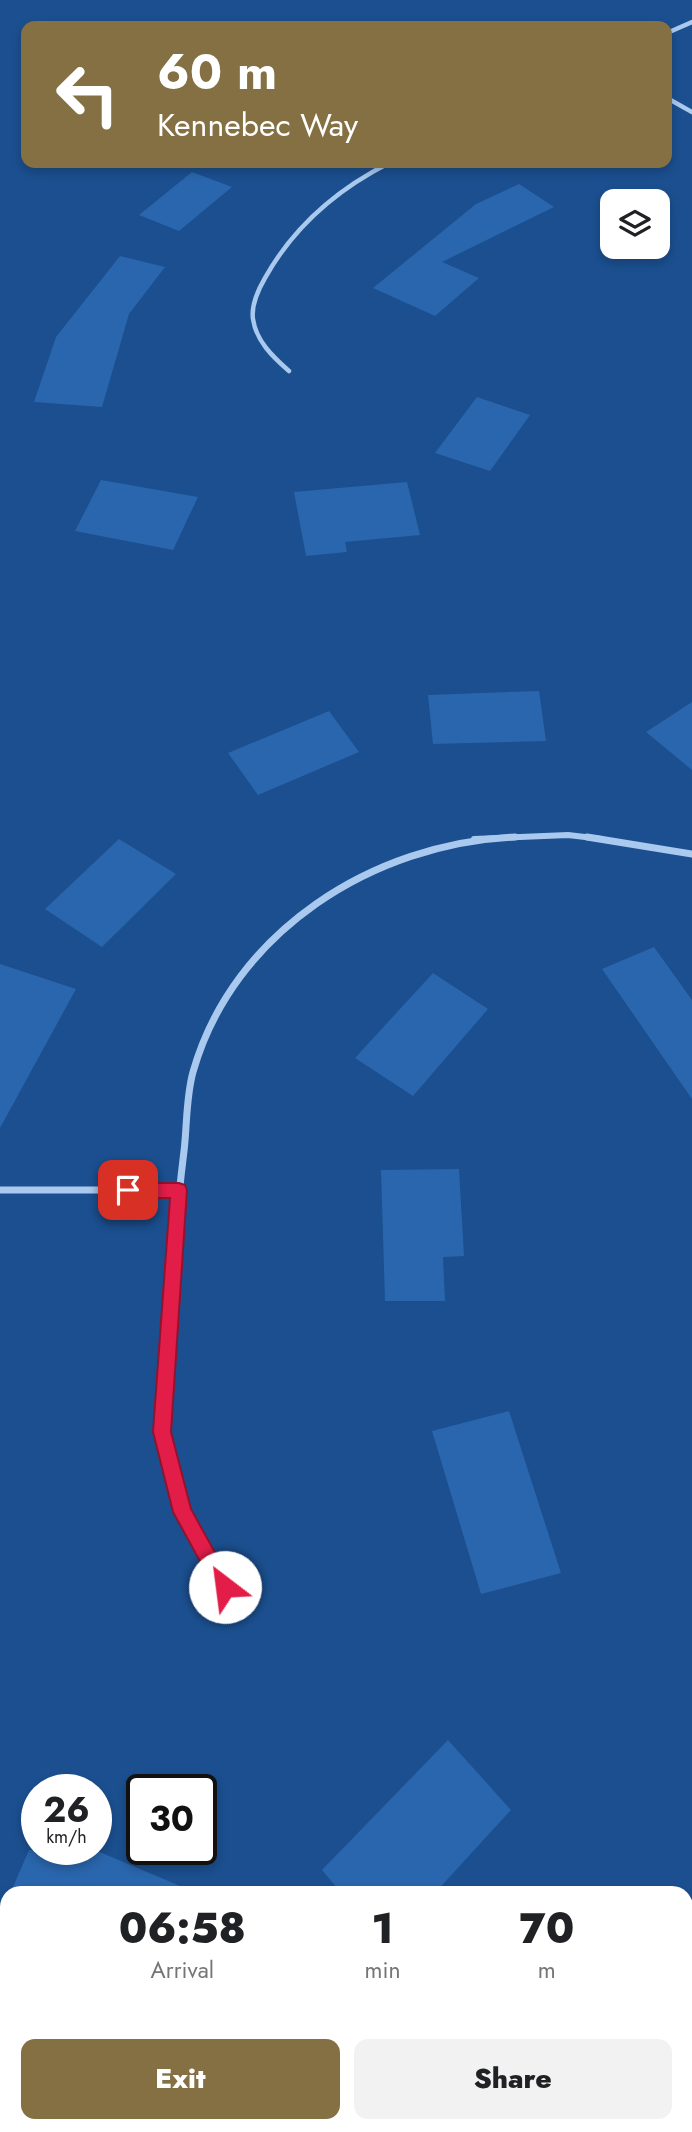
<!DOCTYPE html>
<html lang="en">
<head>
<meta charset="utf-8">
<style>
  body { margin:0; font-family:Jost,sans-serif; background:#f2f2f2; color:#202124; height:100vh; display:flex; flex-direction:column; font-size:26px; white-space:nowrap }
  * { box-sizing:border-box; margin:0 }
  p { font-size:23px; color:#757577 }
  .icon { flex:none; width:38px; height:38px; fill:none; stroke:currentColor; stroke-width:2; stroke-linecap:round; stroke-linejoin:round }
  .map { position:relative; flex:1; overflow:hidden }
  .panel { position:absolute; left:0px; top:1886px; width:693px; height:247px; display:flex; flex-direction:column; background:#fff; border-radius:21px 21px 0 0; box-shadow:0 4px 10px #0003 }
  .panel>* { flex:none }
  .banner { position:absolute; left:21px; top:21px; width:651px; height:147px; border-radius:14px; box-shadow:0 4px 10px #0003; background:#847042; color:#fff; overflow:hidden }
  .tools { position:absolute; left:600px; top:189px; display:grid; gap:14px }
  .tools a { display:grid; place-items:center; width:70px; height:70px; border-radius:14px; background:#fff; box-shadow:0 4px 10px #0003; font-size:35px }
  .speed { position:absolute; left:21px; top:1774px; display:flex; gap:14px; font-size:35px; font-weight:700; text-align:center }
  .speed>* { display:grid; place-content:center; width:91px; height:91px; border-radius:50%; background:#fff; box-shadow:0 4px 10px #0003; line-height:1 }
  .speed small { font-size:18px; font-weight:400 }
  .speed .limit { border:4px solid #111; border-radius:10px; background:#fff; color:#111 }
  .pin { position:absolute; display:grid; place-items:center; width:60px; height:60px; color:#fff; margin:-30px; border-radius:14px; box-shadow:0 4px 10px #0006 }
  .me { position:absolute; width:77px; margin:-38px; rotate:330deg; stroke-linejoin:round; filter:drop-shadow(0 0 5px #0008) }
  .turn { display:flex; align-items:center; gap:24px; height:147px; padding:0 21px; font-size:32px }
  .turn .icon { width:91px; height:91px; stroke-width:2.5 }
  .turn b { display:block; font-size:49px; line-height:60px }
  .eta { display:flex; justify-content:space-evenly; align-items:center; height:119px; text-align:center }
  .eta b { font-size:42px; font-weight:800; line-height:49px }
  .action { display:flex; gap:14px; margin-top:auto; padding:14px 21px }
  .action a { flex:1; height:80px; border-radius:14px; background:#847042; color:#fff; font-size:28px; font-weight:800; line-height:80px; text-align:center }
  .action a+a { background:#f2f2f2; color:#202124 }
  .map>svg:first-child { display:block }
</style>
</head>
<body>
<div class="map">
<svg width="692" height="2132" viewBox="0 0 692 2132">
  <rect width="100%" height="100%" fill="#1b4f8f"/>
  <path fill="#2a66ad" d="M192 172 232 187 179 231 139 215Z
    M519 184 554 207 442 262 479 278 435 316 373 288 476 204Z
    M120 256 165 267 129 314 102 407 34 402 56 337Z
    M477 397 530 415 490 471 435 453Z
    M101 480 198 497 173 550 75 531Z
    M407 482 420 535 345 542 347 552 306 556 294 492Z
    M539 691 546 741 433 744 428 695Z
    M692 702V770L646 732Z
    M329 711 359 752 258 795 228 753Z
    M119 839 176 874 102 947 45 909Z
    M654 947 692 1000V1099L602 969Z
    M0 964 76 989 0 1128Z
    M433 973 488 1009 413 1096 355 1058Z
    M459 1169 464 1256 443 1257 445 1301H385L381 1170Z
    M509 1411 561 1573 481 1594 432 1431Z
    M448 1740 511 1810 434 1894H342L322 1870Z
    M29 1850H95L199 1894H10Z"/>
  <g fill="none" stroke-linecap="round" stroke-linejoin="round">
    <path stroke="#a9c9ee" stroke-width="4.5" d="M667 33 692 22
      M667 98 692 112
      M289 371C273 357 256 341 253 319 251 305 258 290 265 278 294 226 336 190 389 163"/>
    <path stroke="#a9c9ee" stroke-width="6" d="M474 839 568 835 602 839"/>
    <path stroke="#a9c9ee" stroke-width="7" d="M587 837 692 854
      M0 1190H179
      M163 1416C169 1328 173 1239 184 1151 187 1126 186 1097 193 1072 233 931 374 843 515 837"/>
    <path stroke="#a9c9ee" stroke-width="9" d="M163 1414 162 1432 182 1512 225 1587"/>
  </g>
  <path fill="#e11d48" stroke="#92132f" stroke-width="2" d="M128 1183H179L185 1185 187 1190 171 1432 191 1509 234 1587 232 1594 225 1597 218 1594 173 1512 153 1432 170 1198H128L122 1196 119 1190 122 1185Z"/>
</svg>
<div class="tools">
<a><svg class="icon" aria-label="layers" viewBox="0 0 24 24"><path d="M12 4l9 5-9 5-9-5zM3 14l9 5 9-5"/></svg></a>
</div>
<div class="speed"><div>26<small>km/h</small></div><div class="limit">30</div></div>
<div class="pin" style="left:128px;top:1190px;background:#d93025"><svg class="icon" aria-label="arrive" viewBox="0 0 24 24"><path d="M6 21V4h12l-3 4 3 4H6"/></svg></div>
<svg class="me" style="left:225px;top:1587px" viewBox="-20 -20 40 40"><circle r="19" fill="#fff"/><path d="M0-13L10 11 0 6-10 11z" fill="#e11d48"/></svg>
<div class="banner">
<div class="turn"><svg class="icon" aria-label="left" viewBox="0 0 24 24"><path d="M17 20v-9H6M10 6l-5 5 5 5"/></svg><div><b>60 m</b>Kennebec Way</div></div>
</div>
<section class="panel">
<div class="eta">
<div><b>06:58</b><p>Arrival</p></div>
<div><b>1</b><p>min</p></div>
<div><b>70</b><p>m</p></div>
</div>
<div class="action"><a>Exit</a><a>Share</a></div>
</section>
</div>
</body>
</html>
